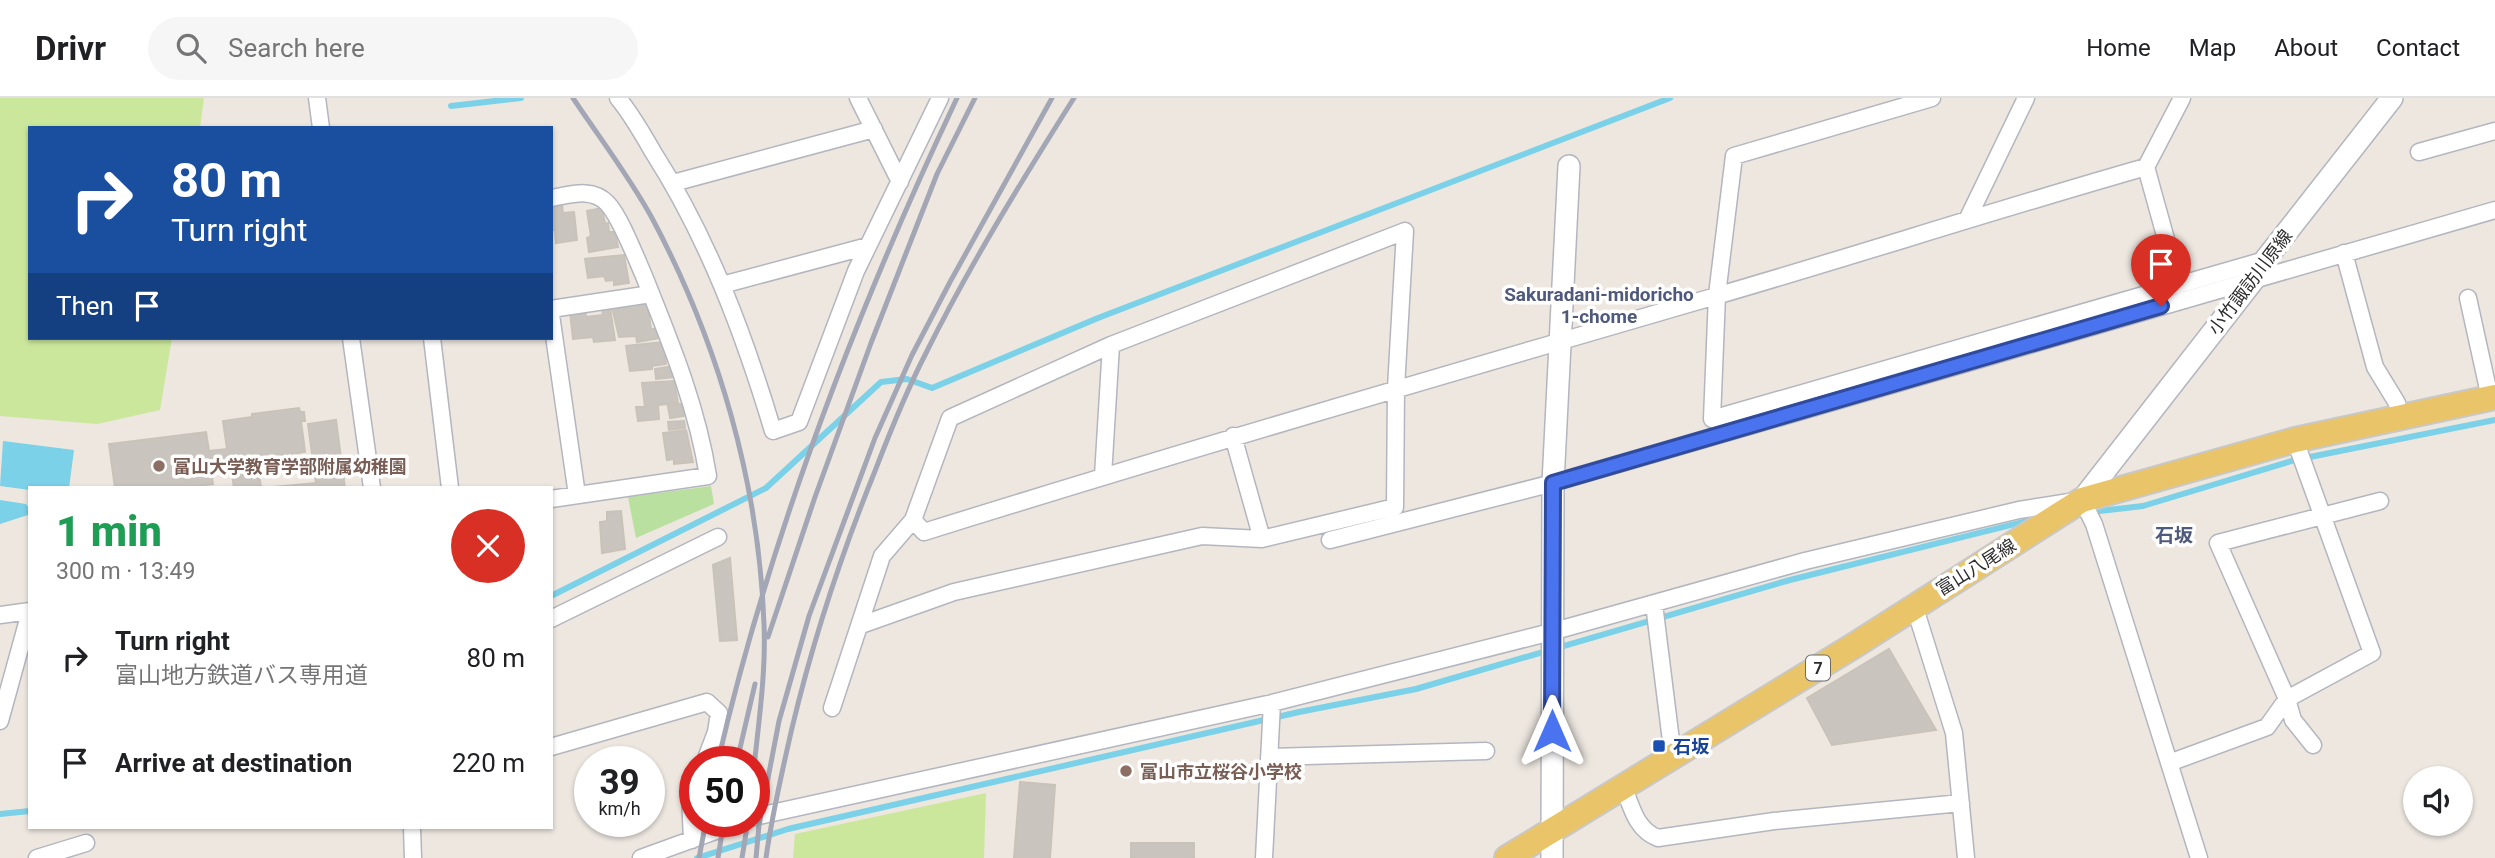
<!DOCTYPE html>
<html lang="en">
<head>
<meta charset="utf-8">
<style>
  body { margin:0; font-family:Roboto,"Noto Sans JP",sans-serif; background:#f6f6f6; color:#202124; height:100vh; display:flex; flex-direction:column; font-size:26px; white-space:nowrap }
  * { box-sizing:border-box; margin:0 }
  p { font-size:23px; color:#757577 }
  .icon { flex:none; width:38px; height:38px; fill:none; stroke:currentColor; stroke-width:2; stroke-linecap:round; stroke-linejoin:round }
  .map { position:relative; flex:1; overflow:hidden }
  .sheet { position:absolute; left:28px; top:388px; width:525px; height:343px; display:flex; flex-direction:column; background:#fff; border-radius:0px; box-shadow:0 2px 5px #0004 }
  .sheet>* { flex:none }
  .guide { position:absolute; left:28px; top:28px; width:525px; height:214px; border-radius:0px; box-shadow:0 2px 5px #0004; background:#1a4fa0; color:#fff; overflow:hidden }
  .fabs { position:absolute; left:2403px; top:668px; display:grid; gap:14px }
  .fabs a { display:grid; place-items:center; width:70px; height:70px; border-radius:50%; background:#fff; box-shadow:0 2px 5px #0004; font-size:35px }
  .speed { position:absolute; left:574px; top:648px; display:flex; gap:14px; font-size:35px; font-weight:700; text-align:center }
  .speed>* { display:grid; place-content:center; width:91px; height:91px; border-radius:50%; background:#fff; box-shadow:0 2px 5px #0004; line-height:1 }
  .speed small { font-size:18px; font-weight:400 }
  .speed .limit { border:10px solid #d22; background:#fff; color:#111 }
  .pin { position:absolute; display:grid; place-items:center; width:60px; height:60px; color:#fff; margin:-72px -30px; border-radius:50% 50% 50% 0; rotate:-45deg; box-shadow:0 0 7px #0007 }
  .pin .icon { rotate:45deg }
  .me { position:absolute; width:77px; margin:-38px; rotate:0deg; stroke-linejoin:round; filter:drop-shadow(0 0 5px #0008) }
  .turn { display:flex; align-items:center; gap:24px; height:147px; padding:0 28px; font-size:32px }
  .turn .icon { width:91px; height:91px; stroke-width:2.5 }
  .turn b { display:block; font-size:49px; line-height:60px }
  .then { display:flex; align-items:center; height:66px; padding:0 28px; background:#0003; gap:14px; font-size:26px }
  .round { display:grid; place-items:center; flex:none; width:74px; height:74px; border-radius:37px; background:#f6f6f6 }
  .summary { display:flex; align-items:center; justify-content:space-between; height:119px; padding:0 28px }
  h1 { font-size:42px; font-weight:800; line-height:52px; color:#1e9e55 }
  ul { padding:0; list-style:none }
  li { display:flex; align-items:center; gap:21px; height:105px; padding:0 28px }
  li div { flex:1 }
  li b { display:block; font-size:26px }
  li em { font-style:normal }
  header { display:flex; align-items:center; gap:42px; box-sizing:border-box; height:98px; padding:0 35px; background:#fff; border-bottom:2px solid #e0e0e0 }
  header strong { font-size:33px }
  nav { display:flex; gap:38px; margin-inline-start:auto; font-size:24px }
  .search { width:490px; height:63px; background:#f6f6f6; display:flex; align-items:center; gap:18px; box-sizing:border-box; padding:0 24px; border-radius:38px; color:#757577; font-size:26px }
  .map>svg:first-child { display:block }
</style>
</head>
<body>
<header>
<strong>Drivr</strong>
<div class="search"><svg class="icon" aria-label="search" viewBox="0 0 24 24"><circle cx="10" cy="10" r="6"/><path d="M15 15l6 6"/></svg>Search here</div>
<nav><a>Home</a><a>Map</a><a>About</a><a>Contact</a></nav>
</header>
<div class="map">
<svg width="2495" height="760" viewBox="0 0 2495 760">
  <rect width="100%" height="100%" fill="#ede7e0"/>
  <path fill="#bae0a0" d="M711 388 714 406 636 440 628 399Z"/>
  <path fill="#cbe79c" d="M0 0H204L200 30H30V240H172L160 312 97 326 0 318Z
    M986 695 984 760H793L795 736Z"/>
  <path fill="#7ad1e8" d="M3 343 74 352 69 390H30V392L0 388Z
    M0 402 26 406 29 410 28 417 0 426Z"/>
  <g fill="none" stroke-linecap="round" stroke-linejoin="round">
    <path stroke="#7ad1e8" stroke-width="6" d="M451 8 521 0
      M2091 414 2143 408 2295 362 2495 322
      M551 498 766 390 881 284 907 281 932 290 1098 220 1670 0
      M0 716 30 713
      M697 760 788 731 1299 614 1416 591 1790 482 2035 421"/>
  </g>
  <path fill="#c9c5be" stroke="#c9c2b9" stroke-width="2" d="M562 106 563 115 574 114 577 142 556 145 555 132H551V108Z
    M602 110 605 126 608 125 609 134H615L618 149 589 154 587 140 591 138 587 113Z
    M624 157 629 185 614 187V182L606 183 604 178 588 180 585 161Z
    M647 205 651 231H659L660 240 637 244 636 238 619 239 612 209Z
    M610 210 615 242 594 244 593 239 573 241 570 214 585 212 586 219 603 217 602 211Z
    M663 244 666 266 652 268V271L630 273 626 248Z
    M673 268 674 279 656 281 655 271Z
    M674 283 678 305 658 307 659 321 638 323 636 309H645L642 285Z
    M682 306 684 318 670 320 668 308Z
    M299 310 300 314H304L305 323H301L305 354 257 361 261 390H234L230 362 210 365 213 386 178 390H115L109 346 206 334 209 353 227 351 223 323 252 319V316Z
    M336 322 345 390H263L316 385 308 326Z
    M684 323 685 330 669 332 668 324Z
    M686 332 693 364 674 366V361L667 362 663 335Z
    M621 413 625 451 602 455 600 424 607 423V414Z
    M730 460 737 542 720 543 713 467Z
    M1889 551 1936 632 1832 647 1807 600Z
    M1020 684 1055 687 1050 760H1014Z
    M1131 745H1194V760H1131Z"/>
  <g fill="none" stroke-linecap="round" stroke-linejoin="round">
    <defs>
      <path id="minor" d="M317 0 321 30
        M618 0C632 17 642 35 653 54 708 140 744 236 773 333L799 324 856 173 940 0
        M858 0 900 84
        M1932 0 1734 58 1717 197 1712 321 2265 162
        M2419 54 2495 33
        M673 85 874 31
        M551 100C570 97 592 89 607 105 620 118 636 160 644 178 670 243 697 308 708 378L551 401
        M1968 120 2026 0
        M2344 155 2375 269 2397 305 2400 319
        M722 187 868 148
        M2179 188 2146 69 2182 0
        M2468 200 2490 300
        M551 211 651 196
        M551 217 577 397
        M351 240 372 390
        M432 240 450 390
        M1111 247 950 320 913 422 924 434C1187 352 1451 275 1716 198 1860 156 2002 110 2146 69
        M1103 378 1111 247 1405 133 1396 290 1395 409 1262 441 1233 338
        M1330 442 1553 385 2495 112
        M1654 506 1673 659
        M1914 507 1954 635 1966 760
        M0 517 30 513
        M551 521 718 439
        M861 527 954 494 1202 438 1262 441
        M832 610 882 458 913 422
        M0 623 30 514
        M2313 647 2293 622 2287 601 2218 445 2380 403
        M551 649 707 604 719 615 716 634 705 663
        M1269 659 1486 653
        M2169 665 2267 629 2287 601 2372 555 2295 342
        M1623 687C1631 708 1636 732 1658 740L1774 723 1961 705
        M754 719 1272 605 1551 534 1805 463 2019 412 2082 402 2094 426 2199 760
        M412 730 413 760
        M692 742 690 698 695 687
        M37 760 86 745
        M641 760 743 723
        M1264 760 1272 605"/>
      <path id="secondary" d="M2082 402 2255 180 2265 162 2392 0
        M1552 760 1553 385 1569 68"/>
      <path id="primary" d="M1507 760 1855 547 2082 402 2295 342 2495 299"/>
    </defs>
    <use href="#minor" stroke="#b3b6bf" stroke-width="19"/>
    <use href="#secondary" stroke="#b3b6bf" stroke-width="24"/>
    <use href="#primary" stroke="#c8c8c8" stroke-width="28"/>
    <use href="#minor" stroke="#fff" stroke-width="16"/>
    <use href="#secondary" stroke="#fff" stroke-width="21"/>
    <use href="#primary" stroke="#e9c469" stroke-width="24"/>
    <path stroke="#a3a6b5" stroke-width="5" d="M573 0C599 39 629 78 652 120 718 244 759 385 764 526 766 573 759 622 754 669
      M768 539 815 399 871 245 937 76 975 0
      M718 663C771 434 857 212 957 0
      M737 663 755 586
      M699 760 706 723
      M718 760 724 723
      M742 760 748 723
      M756 760 759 727 779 623 809 518 875 340 912 257 950 184 1052 0
      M766 760C772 716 782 674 792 630 813 542 841 457 875 373 890 334 906 294 925 257 969 168 1021 84 1074 0"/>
  </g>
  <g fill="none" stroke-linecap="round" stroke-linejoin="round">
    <defs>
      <path id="route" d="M1552 633 1553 385 2161 208"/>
    </defs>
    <use href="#route" stroke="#304b9c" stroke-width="18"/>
    <use href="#route" stroke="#4a73f0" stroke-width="12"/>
  </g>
  <g fill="#8d6e63" stroke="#fff" stroke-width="2.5">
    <circle cx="159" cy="368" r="7"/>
    <circle cx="1126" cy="673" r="7"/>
  </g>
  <rect fill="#1a4fb4" stroke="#fff" stroke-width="2.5" x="1652" y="641" width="14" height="14" rx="3.5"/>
  <g text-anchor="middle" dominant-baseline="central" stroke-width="7" stroke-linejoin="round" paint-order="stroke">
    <rect fill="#fff" stroke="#6b6b6b" stroke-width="2" x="1806" y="557.5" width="24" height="25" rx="5"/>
    <g font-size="16" font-weight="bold" fill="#2c2c2c">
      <text x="1818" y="570">7</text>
    </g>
    <g font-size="18" fill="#2c2c2c" stroke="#fff">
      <text transform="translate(2250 184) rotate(-53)">小竹諏訪川原線</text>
      <text transform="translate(1976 469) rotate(-32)">富山八尾線</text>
    </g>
    <g font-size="18" font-weight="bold" fill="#785e54" stroke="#fff" text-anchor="start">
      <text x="173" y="368">富山大学教育学部附属幼稚園</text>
      <text x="1140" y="673">富山市立桜谷小学校</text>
    </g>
    <g font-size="18" font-weight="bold" fill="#164399" stroke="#fff" text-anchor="start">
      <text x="1673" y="648">石坂</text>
    </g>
    <g font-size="19" font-weight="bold" fill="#4f597b" stroke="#fff">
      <text x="1599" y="196">Sakuradani-midoricho<tspan x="1599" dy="22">1-chome</tspan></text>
      <text x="2174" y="437">石坂</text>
    </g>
  </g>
</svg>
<div class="fabs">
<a><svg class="icon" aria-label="sound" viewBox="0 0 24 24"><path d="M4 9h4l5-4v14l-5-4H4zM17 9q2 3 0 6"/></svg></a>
</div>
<div class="speed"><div>39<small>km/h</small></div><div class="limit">50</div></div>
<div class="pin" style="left:2161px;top:208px;background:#d93025"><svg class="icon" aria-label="arrive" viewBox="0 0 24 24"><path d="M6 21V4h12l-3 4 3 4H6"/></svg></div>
<svg class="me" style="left:1552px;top:633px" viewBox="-20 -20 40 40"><path d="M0-17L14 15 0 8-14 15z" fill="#4a73f0" stroke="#fff" stroke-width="4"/></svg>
<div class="guide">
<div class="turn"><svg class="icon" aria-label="right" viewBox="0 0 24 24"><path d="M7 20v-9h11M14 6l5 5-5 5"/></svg><div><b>80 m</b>Turn right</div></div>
<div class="then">Then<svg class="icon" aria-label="arrive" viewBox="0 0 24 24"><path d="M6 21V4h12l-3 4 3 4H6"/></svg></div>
</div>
<section class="sheet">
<div class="summary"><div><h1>1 min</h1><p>300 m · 13:49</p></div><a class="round" style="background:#d93025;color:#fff"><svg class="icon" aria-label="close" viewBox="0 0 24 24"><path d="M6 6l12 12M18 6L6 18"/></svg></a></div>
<ul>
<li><svg class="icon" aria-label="right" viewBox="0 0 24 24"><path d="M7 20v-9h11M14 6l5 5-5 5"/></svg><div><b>Turn right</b><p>富山地方鉄道バス専用道</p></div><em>80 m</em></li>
<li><svg class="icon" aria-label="arrive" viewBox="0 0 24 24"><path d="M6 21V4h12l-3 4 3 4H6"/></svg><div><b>Arrive at destination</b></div><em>220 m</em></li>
</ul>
</section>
</div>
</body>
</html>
